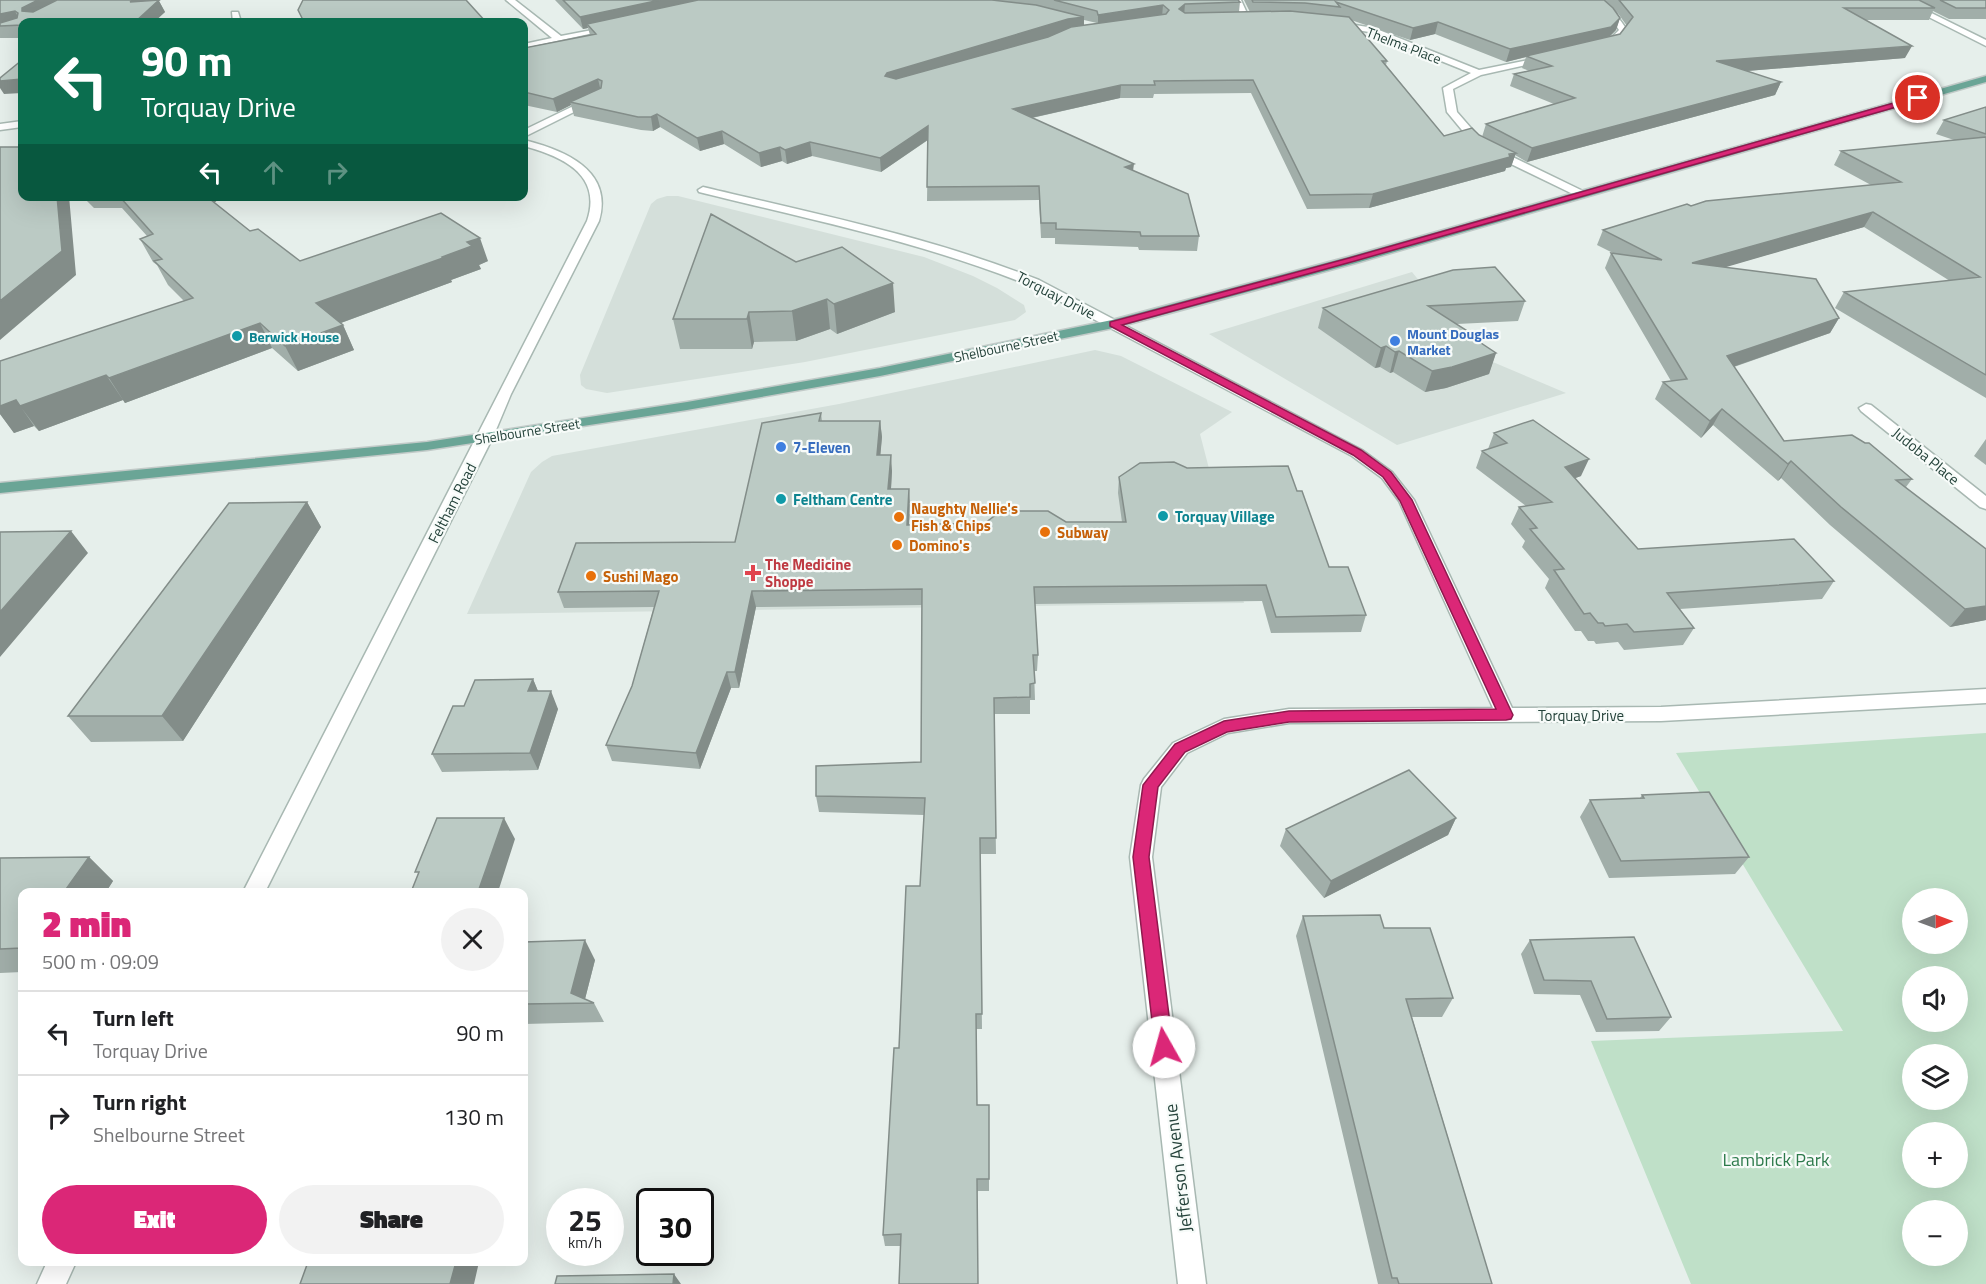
<!DOCTYPE html>
<html lang="en">
<head>
<meta charset="utf-8">
<style>
  body { margin:0; font-family:"Titillium Web",sans-serif; background:#f2f2f2; color:#202124; height:100vh; display:flex; flex-direction:column; font-size:22px; white-space:nowrap }
  * { box-sizing:border-box; margin:0 }
  p { font-size:20px; color:#757577 }
  .icon { flex:none; width:33px; height:33px; fill:none; stroke:currentColor; stroke-width:2; stroke-linecap:round; stroke-linejoin:round }
  .map { position:relative; flex:1; overflow:hidden }
  .panel { position:absolute; left:18px; top:888px; width:510px; height:378px; display:flex; flex-direction:column; background:#fff; border-radius:12px; box-shadow:0 6px 24px #0002 }
  .panel>* { flex:none }
  .guide { position:absolute; left:18px; top:18px; width:510px; height:183px; border-radius:12px; box-shadow:0 6px 24px #0002; background:#0b6e4f; color:#fff; overflow:hidden }
  .needle { width:39px; rotate:89deg }
  .fabs { position:absolute; left:1902px; top:888px; display:grid; gap:12px }
  .fabs a { display:grid; place-items:center; width:66px; height:66px; border-radius:50%; background:#fff; box-shadow:0 6px 24px #0002; font-size:30px }
  .speed { position:absolute; left:546px; top:1188px; display:flex; gap:12px; font-size:30px; font-weight:700; text-align:center }
  .speed>* { display:grid; place-content:center; width:78px; height:78px; border-radius:50%; background:#fff; box-shadow:0 6px 24px #0002; line-height:1 }
  .speed small { font-size:15px; font-weight:400 }
  .speed .limit { border:3px solid #111; border-radius:9px; background:#fff; color:#111 }
  .pin { position:absolute; display:grid; place-items:center; width:51px; height:51px; color:#fff; margin:-26px; border:3px solid #fff; border-radius:50%; box-shadow:0 2px 6px #0007 }
  .me { position:absolute; width:66px; margin:-33px; rotate:353deg; stroke-linejoin:round; filter:drop-shadow(0 0 4px #0008) }
  .turn { display:flex; align-items:center; gap:21px; height:126px; padding:0 24px; font-size:27px }
  .turn .icon { width:78px; height:78px; stroke-width:2.5 }
  .turn b { display:block; font-size:42px; line-height:51px }
  .lanes { display:flex; align-items:center; height:57px; padding:0 24px; background:#0003; justify-content:center; gap:30px; direction:ltr }
  .lanes .off { opacity:.35 }
  .round { display:grid; place-items:center; flex:none; width:63px; height:63px; border-radius:32px; background:#f2f2f2 }
  .headline { display:flex; align-items:center; justify-content:space-between; height:102px; padding:0 24px }
  h1 { font-size:36px; font-weight:800; line-height:45px; color:#db2777 }
  .cta { display:flex; gap:12px; margin-top:auto; padding:12px 24px }
  .cta a { flex:1; height:69px; border-radius:36px; background:#db2777; color:#fff; font-size:24px; font-weight:800; line-height:69px; text-align:center }
  .cta a+a { background:#f2f2f2; color:#202124 }
  ul { padding:0; list-style:none }
  li { display:flex; align-items:center; gap:18px; height:84px; padding:0 24px; border-top:2px solid #e0e0e0 }
  li div { flex:1 }
  li b { display:block; font-size:22px }
  li em { font-style:normal }
  .map>svg:first-child { display:block }
</style>
</head>
<body>
<div class="map">
<svg width="1986" height="1284" viewBox="0 0 1986 1284">
  <rect width="100%" height="100%" fill="#e6efeb"/>
  <path fill="#d4dfda" d="M667 196H678L924 257 973 276 997 288 1024 305 1026 312 1015 320 805 362 620 391 607 393 586 389 581 385 580 375 651 204 657 199Z
    M1412 272 1481 357 1566 393 1397 445 1209 334Z
    M1095 350 1121 356 1232 412 1200 434 1244 603 467 614 531 472 542 462 552 456 839 404Z"/>
  <path fill="#bfe0c8" fill-rule="evenodd" d="M1986 733V1284H1691L1591 1041 1843 1031 1676 753ZM1912 898H1958V944H1912ZM1912 976H1958V1022H1912ZM1912 1054H1958V1100H1912ZM1912 1132H1958V1178H1912ZM1912 1210H1958V1256H1912Z"/>
  <g fill="none" stroke-linecap="round" stroke-linejoin="round">
    <defs>
      <path id="minor" d="M506 0H515L561 36 613 26 617 28 524 48V44L552 38Z
        M1233 0H1241L1251 22H1245Z
        M1588 0C1606 0 1618 16 1627 30L1614 45 1599 48 1595 45 1608 41 1619 30 1611 18Z
        M1895 0H1905L1986 40V46Z
        M232 12H238L241 22H233Z
        M1336 22 1374 28 1479 70 1549 56V60L1481 75 1453 89 1457 112 1484 143 1585 192V196H1577L1476 147 1447 112 1443 88 1471 73 1369 32 1333 26V22Z
        M592 97 600 99 524 137V130Z
        M22 121V127L0 130V124Z
        M524 140C564 150 614 170 599 221L511 394 493 437 265 892H243L587 221C603 174 561 156 524 146Z
        M703 187C817 214 930 237 1039 280L1362 450 1392 472 1414 500 1512 708 1661 707 1986 689V703L1661 721 1289 723 1228 733 1187 753 1161 787 1152 857 1206 1284H1178L1130 857 1141 785 1144 779 1173 743 1224 719 1289 709 1493 708 1399 501 1382 478 1352 456 1031 286C923 242 811 220 699 192L698 190Z
        M1866 404 1871 405 1986 496V509L1980 507 1861 411 1859 408Z
        M47 1262H76L66 1284H37Z"/>
      <path id="major" d="M1986 76V82L1356 263 1118 327 880 376 687 410 427 450 0 493V483L427 442 687 402 880 368 1112 320 1348 257Z"/>
    </defs>
    <use href="#minor" stroke="#a8b8b2" stroke-width="3"/>
    <use href="#major" stroke="#c2cac8" stroke-width="3"/>
    <use href="#minor" fill="#fff" fill-rule="evenodd"/>
    <use href="#major" fill="#6aa596" fill-rule="evenodd"/>
  </g>
  <path fill="#a1aea9" fill-rule="evenodd" d="M0 0 159 1 165 12 154 22H22V38H0Z
    M555 0H1238L1240 2 1239 12H1250L1244 0H1986V19H1949L1933 11 1929 20H1865L1905 58 1746 71 1781 82 1775 95 1527 162 1515 155 1511 167 1506 168 1505 171 1369 208 1307 209 1251 93 1154 94 1153 98H1120L1032 118 1133 170 1199 236 1197 251 1139 250 1138 247 1055 244V238H1041L1039 200 927 201 928 140 881 172 812 156 787 164 782 161 761 167 724 144 700 151 660 127 653 131 641 130 574 116 571 105 557 112 524 105V48L590 35 588 28 583 29ZM1617 12 1627 26 1620 34 1609 37 1616 30 1620 18ZM1084 20 1097 23V24L1084 25ZM1351 20 1410 40 1435 34 1506 62 1526 57 1522 68 1529 71 1514 74 1510 86 1554 104 1486 124 1482 137 1479 135 1444 136 1386 65 1387 61Z
    M1986 107V398L1835 308 1844 292 1950 281 1864 227 1724 267 1839 318 1830 333 1734 367 1784 441 1912 479 1906 487 1986 620 1950 627 1830 525 1781 478 1778 481 1713 425 1701 438 1655 399 1663 382 1671 381 1605 268 1611 253H1613L1597 245 1603 230 1691 206 1871 185 1834 165 1841 151 1954 140 1936 134 1944 120Z
    M82 196H222L214 203 250 231 300 261H488L479 265 481 269 451 280 452 282 341 323 343 325 354 350 298 371 272 348 125 403 123 400 39 431 34 426 14 433 0 414V361L184 301 168 285 157 265 153 262 140 239 147 236 122 208H94Z
    M796 262 895 312 837 334 830 329 796 341 754 342 752 349H680L673 319Z
    M1525 301 1518 321 1457 324 1468 335 1496 353 1489 374 1446 388 1425 392 1393 372 1390 373 1380 367 1375 368 1318 328 1323 308Z
    M821 413 822 421H880L882 437 880 455 892 471 891 489 910 505 909 525 1122 522 1118 493 1119 477 1187 468 1297 491 1329 567 1366 615 1361 632 1271 633 1262 601 1035 604 1038 655 1037 671H1034L1035 700H1030V714H994L996 854H980L982 1029H976L977 1105H989V1191H978L901 1246H885L883 1235 899 1048 920 886 924 815 819 812 816 796 921 762 922 605 756 607 739 688H731L700 769 612 761 606 745 632 686 654 607 564 608 558 592 735 542Z
    M1494 433 1581 476 1575 478 1638 549 1834 581 1822 599 1680 609 1694 628 1683 645 1624 650 1618 642 1596 644 1594 641H1588L1581 631H1575L1545 588 1549 579 1522 547 1525 541 1511 524 1519 507 1526 506 1476 468 1482 451 1488 449Z
    M1986 439V465L1974 456Z
    M307 502 321 527 183 741 91 742 68 716Z
    M533 679 538 691 558 709 538 770 442 772 432 754 464 706Z
    M1642 795 1749 857 1735 874 1609 878 1580 817 1590 800 1640 798Z
    M1456 818 1448 835 1324 898 1280 846 1286 829Z
    M89 857 113 881 106 892H22V972L0 973V858Z
    M1303 916 1384 928 1453 998 1442 1017H1412L1492 1284H1378L1296 936Z
    M1530 940 1671 1017 1659 1031 1596 1032 1580 995 1534 994 1521 954Z
    M524 942 595 960 585 999 594 1003 604 1022 524 1024Z"/>
  <path fill="#838d89" d="M38 0H66L28 22 22 11V8Z
    M134 0H161L159 1 165 12 154 22H135L130 2Z
    M660 0H715L587 24 588 28 583 29 580 17Z
    M1185 4 1184 16 1179 9Z
    M1163 5 1162 17 1098 26V15Z
    M15 11 21 23 0 26V14Z
    M1084 17V28L887 86 885 76 887 73 1068 19Z
    M1620 18 1616 30 1607 39 1526 56V57L1506 62 1510 49Z
    M1438 22 1435 34 1410 40 1413 28Z
    M1912 46 1905 58 1711 74 1716 61Z
    M22 79V93L4 94 0 88V81Z
    M598 79 601 92 570 102 571 105 557 112 553 99Z
    M1781 82 1775 95 1527 162 1532 148Z
    M1121 85 1120 98 1013 122V109Z
    M657 114 660 127 653 131 651 117Z
    M928 126 929 139 881 172 880 158Z
    M722 131 724 144 700 151 697 138Z
    M810 142 812 156 787 164 785 150Z
    M780 147 782 161 761 167 759 153Z
    M1516 153 1511 167 1506 168 1505 171 1369 208 1373 194Z
    M1134 164 1132 178 1125 167Z
    M57 196H69L76 275 0 340V301Z
    M199 196H222L206 210Z
    M1873 212 1864 227 1685 279 1692 263Z
    M480 238 488 261 479 265 481 269 451 280 452 282 327 328 316 303 442 257 467 242Z
    M893 283 895 312 837 334 834 304Z
    M827 299 830 329 796 341 792 311Z
    M749 312 754 342 752 349 747 319Z
    M1839 318 1830 333 1718 372 1727 356Z
    M260 323 272 348 125 403 109 378Z
    M343 325 354 350 298 371 285 346Z
    M1386 346 1380 367 1375 368 1381 348Z
    M1399 351 1393 372 1390 373 1395 352Z
    M1496 353 1489 374 1446 388 1425 392 1432 371Z
    M106 375 123 400 39 431 20 406Z
    M16 400 34 426 14 433 0 414V406Z
    M1722 409 1713 425 1701 438 1710 421Z
    M880 421 882 437 879 471 877 455Z
    M891 455 892 471 890 505 888 489Z
    M1589 459 1581 476 1557 485 1565 467Z
    M1791 461 1781 478 1778 481 1788 464Z
    M909 489 910 505 908 541 907 525Z
    M307 502 321 527 183 741 162 716Z
    M71 531 88 553 0 657V612Z
    M752 591 756 607 739 688 735 672Z
    M1986 606V620L1950 627 1965 609Z
    M727 672 731 688 700 769 696 753Z
    M533 679 540 696 528 691Z
    M551 691 558 709 538 770 530 753Z
    M504 818 515 839 498 892H478Z
    M1456 818 1448 835 1324 898 1331 881Z
    M89 857 113 881 106 892H64Z
    M585 940 595 960 584 1003 571 993Z
    M456 1262H479L474 1284H450Z
    M674 1274 681 1284H673Z"/>
  <path fill="#bbcac4" stroke="#838d89" stroke-width="1.5" d="M0 0H38L22 8V11L33 12 57 0H134L130 2 159 0 135 22H22V25L0 26V23L17 18 18 13 15 11 0 14Z
    M303 0H466L486 22H304L298 10Z
    M563 0H660L580 17Z
    M698 0H992L1036 5 1084 17 1068 19 887 73 885 76 896 79 1048 37 1071 27 1166 14 1169 10 1163 5 1098 15 1097 11 1054 0H1238L1240 2 1185 4 1179 9 1185 13 1290 11 1349 17 1387 61H1382L1444 136 1472 128 1479 135 1516 153 1509 154 1510 157 1373 194 1310 195 1253 80 1154 81 1155 85H1121L1013 109 1134 164 1125 167 1188 194 1199 236H1141L1140 232 1056 229V223H1041L1039 186 927 187 928 126 880 158 810 142 785 150 780 147 759 153 722 131 697 138 657 114 651 117H638L570 102 601 88 602 81 598 79 553 99 524 92V48L596 34 587 24Z
    M1252 0H1604L1613 8 1620 18 1611 27 1510 49 1438 22 1413 28 1336 2 1340 7 1305 3 1253 2Z
    M1619 0H1919L1935 8H1844L1912 46 1716 61 1781 82 1532 148 1486 124 1575 98 1514 74 1552 66 1526 56 1620 34 1633 17Z
    M1940 0H1986V8H1956Z
    M22 60V79L0 81V78Z
    M1986 107V134L1944 120Z
    M1986 137V375L1844 292 1980 277 1873 212 1692 263 1816 279 1839 318 1727 356 1784 441 1852 435 1865 443H1869L1912 479 1896 480 1986 549V606L1965 609 1841 507 1791 461 1788 464 1722 409 1710 421 1663 382 1687 379 1611 253 1662 260 1603 230 1687 204 1691 206 1706 201 1901 182 1841 151Z
    M0 147H22V196H57L62 251 0 301Z
    M119 196H206L250 231 258 229 300 261 441 213 480 238 467 242 472 246 442 257 443 258 316 303 343 325 285 346 260 323 109 378 106 375 20 406 16 400 0 406V361L193 298 154 261 162 259 140 239 153 234Z
    M711 214 796 262 842 247 893 283 834 304 827 299 792 311 749 312 747 319H673Z
    M1495 267 1525 301 1428 306 1469 332 1466 333 1496 353 1452 367 1432 371 1399 351 1395 352 1386 346 1381 348 1323 308 1453 270Z
    M821 413 819 421H880L877 455H891L888 489H909L907 525 985 523 1001 511H1048L1066 522H1126L1119 477 1140 463 1174 462 1187 468 1288 466 1297 491H1302L1329 567H1348L1366 615 1276 617 1266 585 1034 587 1038 655H1033L1035 683 1030 684V697L994 698 996 838H980L982 1014H976L977 1105H989V1179H977L978 1284H899L901 1234 883 1235 894 1048H899L906 886H920L925 798 816 796V766L921 762 922 589 752 591 735 672H727L696 753 606 745 632 686 659 591 558 592 576 543 735 542 762 423Z
    M1533 420 1589 459 1565 467 1638 549 1794 539 1834 581 1667 593 1694 628 1634 632 1627 624 1605 626 1603 623H1598L1590 613 1584 614 1554 570 1564 569 1530 529 1537 528 1519 507 1552 502 1482 451 1507 443 1494 433Z
    M307 502 162 716H68L229 503Z
    M71 531 0 612V532Z
    M533 679 528 691H551L530 753 432 754 453 706H464L475 680Z
    M1409 770 1456 818 1331 881 1286 829Z
    M1709 792 1749 857 1621 861 1590 800 1644 798 1642 795Z
    M437 818H504L478 892H411L419 872H415Z
    M89 857 64 892H22V948L0 949V858Z
    M1380 915 1384 928H1430L1453 998 1406 999 1492 1284H1399L1397 1278H1392L1303 916Z
    M1634 937 1671 1017 1607 1019 1591 981 1544 980 1530 940Z
    M585 940 571 993 594 1003 524 1004V942Z
    M308 1262H456L450 1284H300Z
    M674 1274 673 1284H555L557 1276Z"/>
  <path fill="#db2777" stroke="#8e194d" stroke-width="1.5" d="M1918 96 1921 100 1355 261 1122 325 1361 450 1391 472 1412 500 1513 715 1511 719 1506 720 1289 722 1227 732 1185 752 1158 787 1149 857 1173 1047 1170 1053 1164 1056 1157 1053 1155 1047 1133 857 1143 785 1175 744 1224 721 1289 711 1496 709 1400 501 1383 477 1353 455 1110 326V322L1349 258Z"/>
  <g fill="#0f9aa8" stroke="#f7fbf9" stroke-width="2">
    <circle cx="237" cy="336" r="6"/>
    <circle cx="781" cy="499" r="6"/>
    <circle cx="1163" cy="516" r="6"/>
  </g>
  <g fill="#3f7fe0" stroke="#f7fbf9" stroke-width="2">
    <circle cx="1395" cy="341" r="6"/>
    <circle cx="781" cy="447" r="6"/>
  </g>
  <g fill="#e8710a" stroke="#f7fbf9" stroke-width="2">
    <circle cx="899" cy="517" r="6"/>
    <circle cx="1045" cy="532" r="6"/>
    <circle cx="897" cy="545" r="6"/>
    <circle cx="591" cy="576" r="6"/>
  </g>
  <path fill="#e0444e" stroke="#f7fbf9" stroke-width="2" d="M750 564h6v6h6v6h-6v6h-6v-6h-6v-6h6z"/>
  <g text-anchor="middle" dominant-baseline="central" stroke-width="4.5" stroke-linejoin="round" paint-order="stroke">
    <g font-size="14" fill="#24423a" stroke="#f7fbf9">
      <text transform="translate(1404 45) rotate(21)">Thelma Place</text>
      <text transform="translate(1006 346) rotate(-12)">Shelbourne Street</text>
      <text transform="translate(527 431) rotate(-9)">Shelbourne Street</text>
    </g>
    <g font-size="14" font-weight="bold" fill="#366cbe" stroke="#f7fbf9" text-anchor="start">
      <text x="1407" y="333">Mount Douglas<tspan x="1407" dy="16">Market</tspan></text>
    </g>
    <g font-size="14" font-weight="bold" fill="#0d838f" stroke="#f7fbf9" text-anchor="start">
      <text x="249" y="336">Berwick House</text>
    </g>
    <g font-size="15" fill="#24423a" stroke="#f7fbf9">
      <text transform="translate(1056 295) rotate(27)">Torquay Drive</text>
      <text transform="translate(1926 456) rotate(39)">Judoba Place</text>
      <text transform="translate(452 503) rotate(-63)">Feltham Road</text>
      <text x="1581" y="715">Torquay Drive</text>
    </g>
    <g font-size="15" font-weight="bold" fill="#366cbe" stroke="#f7fbf9" text-anchor="start">
      <text x="793" y="447">7-Eleven</text>
    </g>
    <g font-size="15" font-weight="bold" fill="#0d838f" stroke="#f7fbf9" text-anchor="start">
      <text x="793" y="499">Feltham Centre</text>
      <text x="1175" y="516">Torquay Village</text>
    </g>
    <g font-size="15" font-weight="bold" fill="#c56008" stroke="#f7fbf9" text-anchor="start">
      <text x="911" y="508">Naughty Nellie's<tspan x="911" dy="17">Fish &amp; Chips</tspan></text>
      <text x="1057" y="532">Subway</text>
      <text x="909" y="545">Domino's</text>
      <text x="603" y="576">Sushi Mago</text>
    </g>
    <g font-size="15" font-weight="bold" fill="#be3a42" stroke="#f7fbf9" text-anchor="start">
      <text x="765" y="564">The Medicine<tspan x="765" dy="17">Shoppe</tspan></text>
    </g>
    <g font-size="18" fill="#2d7a4b" stroke="#f7fbf9">
      <text x="1776" y="1159">Lambrick Park</text>
    </g>
    <g font-size="18" fill="#24423a" stroke="#f7fbf9">
      <text transform="translate(1178 1168) rotate(-97)">Jefferson Avenue</text>
    </g>
  </g>
</svg>
<div class="fabs">
<a><svg class="needle" viewBox="-14 -14 28 28"><path d="M0-13l5 13h-10z" fill="#e53935"/><path d="M0 13l5-13h-10z" fill="#757577"/></svg></a>
<a><svg class="icon" aria-label="sound" viewBox="0 0 24 24"><path d="M4 9h4l5-4v14l-5-4H4zM17 9q2 3 0 6"/></svg></a>
<a><svg class="icon" aria-label="layers" viewBox="0 0 24 24"><path d="M12 4l9 5-9 5-9-5zM3 14l9 5 9-5"/></svg></a>
<a>+</a>
<a>−</a>
</div>
<div class="speed"><div>25<small>km/h</small></div><div class="limit">30</div></div>
<div class="pin" style="left:1918px;top:98px;background:#d93025"><svg class="icon" aria-label="arrive" viewBox="0 0 24 24"><path d="M6 21V4h12l-3 4 3 4H6"/></svg></div>
<svg class="me" style="left:1164px;top:1047px" viewBox="-20 -20 40 40"><circle r="19" fill="#fff"/><path d="M0-13L10 11 0 6-10 11z" fill="#db2777"/></svg>
<div class="guide">
<div class="turn"><svg class="icon" aria-label="left" viewBox="0 0 24 24"><path d="M17 20v-9H6M10 6l-5 5 5 5"/></svg><div><b>90 m</b>Torquay Drive</div></div>
<div class="lanes"><svg class="icon" aria-label="left" viewBox="0 0 24 24"><path d="M17 20v-9H6M10 6l-5 5 5 5"/></svg><svg class="icon off" aria-label="ahead" viewBox="0 0 24 24"><path d="M12 20V5M6 11l6-6 6 6"/></svg><svg class="icon off" aria-label="right" viewBox="0 0 24 24"><path d="M7 20v-9h11M14 6l5 5-5 5"/></svg></div>
</div>
<section class="panel">
<div class="headline"><div><h1>2 min</h1><p>500 m · 09:09</p></div><a class="round"><svg class="icon" aria-label="close" viewBox="0 0 24 24"><path d="M6 6l12 12M18 6L6 18"/></svg></a></div>
<ul>
<li><svg class="icon" aria-label="left" viewBox="0 0 24 24"><path d="M17 20v-9H6M10 6l-5 5 5 5"/></svg><div><b>Turn left</b><p>Torquay Drive</p></div><em>90 m</em></li>
<li><svg class="icon" aria-label="right" viewBox="0 0 24 24"><path d="M7 20v-9h11M14 6l5 5-5 5"/></svg><div><b>Turn right</b><p>Shelbourne Street</p></div><em>130 m</em></li>
</ul>
<div class="cta"><a>Exit</a><a>Share</a></div>
</section>
</div>
</body>
</html>
